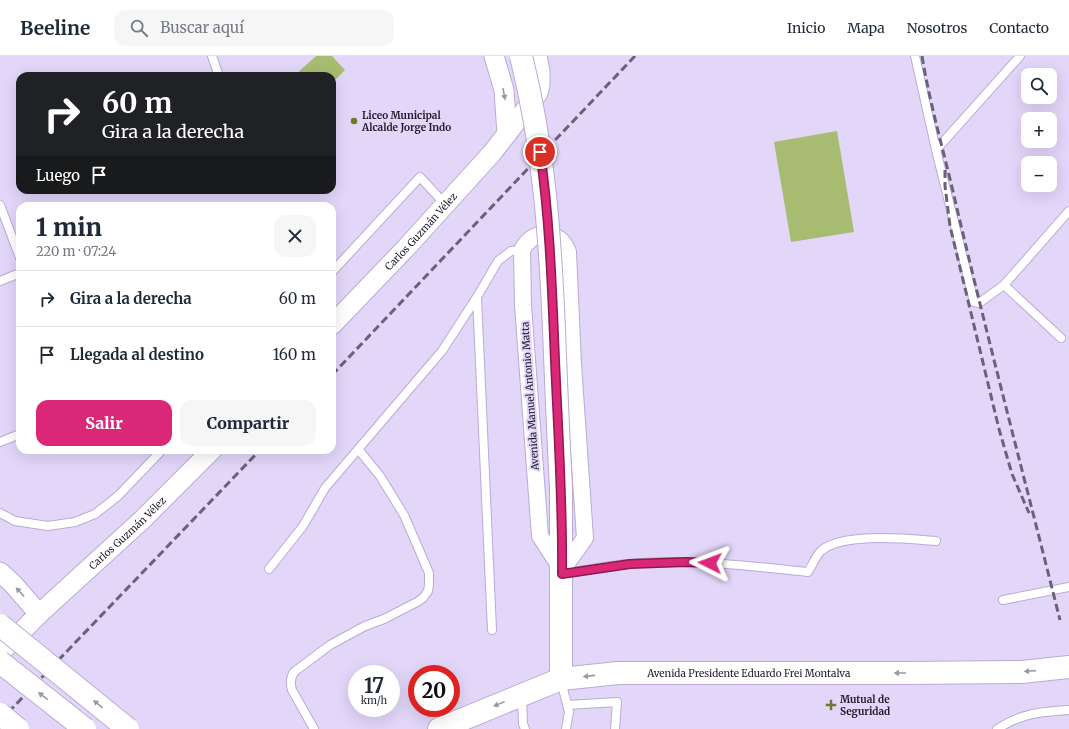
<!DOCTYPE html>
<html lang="es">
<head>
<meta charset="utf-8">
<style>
  body { margin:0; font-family:Merriweather,serif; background:#f6f6f7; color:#1f2937; height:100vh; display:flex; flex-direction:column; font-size:15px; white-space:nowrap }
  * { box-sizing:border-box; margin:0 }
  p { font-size:13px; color:#747a83 }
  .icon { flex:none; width:22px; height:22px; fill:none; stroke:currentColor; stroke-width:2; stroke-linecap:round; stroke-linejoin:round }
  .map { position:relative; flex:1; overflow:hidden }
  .panel { position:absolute; left:16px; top:146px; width:320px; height:252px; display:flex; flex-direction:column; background:#fff; border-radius:12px; box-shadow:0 4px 16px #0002 }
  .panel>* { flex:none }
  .top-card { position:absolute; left:16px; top:16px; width:320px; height:122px; border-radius:12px; box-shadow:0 4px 16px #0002; background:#202124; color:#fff; overflow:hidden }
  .buttons { position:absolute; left:1021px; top:12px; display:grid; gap:8px }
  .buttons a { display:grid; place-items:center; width:36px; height:36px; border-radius:8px; background:#fff; box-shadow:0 4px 16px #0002; font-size:20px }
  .speed { position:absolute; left:348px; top:609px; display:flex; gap:8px; font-size:20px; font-weight:700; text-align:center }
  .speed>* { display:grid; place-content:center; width:52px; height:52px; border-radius:50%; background:#fff; box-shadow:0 4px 16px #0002; line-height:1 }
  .speed small { font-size:10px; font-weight:400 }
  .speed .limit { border:6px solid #d22; background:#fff; color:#111 }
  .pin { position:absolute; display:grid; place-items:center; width:34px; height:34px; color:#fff; margin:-17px; border:2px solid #fff; border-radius:50%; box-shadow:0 1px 4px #0007 }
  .me { position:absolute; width:44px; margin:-22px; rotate:273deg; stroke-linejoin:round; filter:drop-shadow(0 0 3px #0008) }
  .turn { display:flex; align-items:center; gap:14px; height:84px; padding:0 20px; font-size:18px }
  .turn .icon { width:52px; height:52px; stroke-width:2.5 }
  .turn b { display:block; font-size:28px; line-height:34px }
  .then { display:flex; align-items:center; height:38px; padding:0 20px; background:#0003; gap:8px; font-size:15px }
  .round { display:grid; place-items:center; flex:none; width:42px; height:42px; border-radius:12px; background:#f6f6f7 }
  .overview { display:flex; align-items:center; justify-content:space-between; height:68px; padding:0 20px }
  h1 { font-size:24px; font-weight:800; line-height:30px }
  .button { display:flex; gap:8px; margin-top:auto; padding:8px 20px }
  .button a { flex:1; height:46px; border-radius:12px; background:#db2777; color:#fff; font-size:16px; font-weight:800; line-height:46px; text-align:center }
  .button a+a { background:#f6f6f7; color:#1f2937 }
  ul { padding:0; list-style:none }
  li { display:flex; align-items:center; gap:12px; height:56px; padding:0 20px; border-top:1px solid #e0e1e3 }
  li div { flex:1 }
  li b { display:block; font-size:15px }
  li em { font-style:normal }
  header { display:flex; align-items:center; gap:24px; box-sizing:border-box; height:56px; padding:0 20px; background:#fff; border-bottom:1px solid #e0e1e3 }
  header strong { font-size:19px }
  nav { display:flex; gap:22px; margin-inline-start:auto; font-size:14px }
  .search { width:280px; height:36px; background:#f6f6f7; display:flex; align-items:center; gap:10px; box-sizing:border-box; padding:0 14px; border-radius:12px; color:#747a83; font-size:15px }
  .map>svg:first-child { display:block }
</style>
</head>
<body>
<header>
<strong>Beeline</strong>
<div class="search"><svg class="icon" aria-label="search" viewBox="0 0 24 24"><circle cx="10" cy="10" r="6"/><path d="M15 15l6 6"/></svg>Buscar aquí</div>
<nav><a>Inicio</a><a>Mapa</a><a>Nosotros</a><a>Contacto</a></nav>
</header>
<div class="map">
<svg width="1069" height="673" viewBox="0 0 1069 673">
  <rect width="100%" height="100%" fill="#e2d6f9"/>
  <path fill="#a7bc70" d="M316 0H332L345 14 332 27V20H294Z
    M837 75 854 176 791 186 774 86Z"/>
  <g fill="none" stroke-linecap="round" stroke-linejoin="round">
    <defs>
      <path id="service" d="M212 0 219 20
        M915 0 936 94 974 246 979 247 1004 229 1069 155
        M936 94 1020 0
        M0 149 20 202
        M332 216 420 121 445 148
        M0 225 20 217
        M1004 229 1061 282
        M477 241 492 574
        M0 386 20 378
        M0 457 15 465 48 470 75 466 95 458 118 440 162 394
        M269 513 303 470 325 432 442 295 477 241 498 205 511 195 522 194
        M562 518C584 514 606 510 628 508 688 502 749 510 808 516 812 510 816 499 821 495 842 476 908 483 936 485
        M1003 544 1069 531
        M561 625 569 656 566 673
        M522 641 523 668 525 673
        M567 649 617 646 615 673
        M314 673 292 634C290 627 290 622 294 616L330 589 365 570 384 563 417 546 423 542 428 535 429 529V517L404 459 380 420 358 393
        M997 673C1022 657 1040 656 1069 654"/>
      <path id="minor" d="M545 178C557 179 564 185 568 196L573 308 585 482 562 514 540 480 523 249 522 194C527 184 534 179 545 178Z"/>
      <g id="tertiary">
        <path d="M494 0 504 34 507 78"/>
        <path id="s1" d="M332 269 405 193 492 97 523 57 538 37 540 29V15L537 0"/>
        <path d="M0 516 13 528 39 558"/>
        <path id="s2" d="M0 597 39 558 142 464 212 394"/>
      </g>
      <g id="secondary">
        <path d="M561 623V431"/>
        <path id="s3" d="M439 673 561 623 618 617H904L1022 616 1069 611"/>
      </g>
    </defs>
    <use href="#service" stroke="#baabd5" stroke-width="10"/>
    <use href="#minor" stroke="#baabd5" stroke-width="18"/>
    <use href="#tertiary" stroke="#baabd5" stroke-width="21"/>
    <use href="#secondary" stroke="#baabd5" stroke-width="24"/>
    <use href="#service" stroke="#fff" stroke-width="8"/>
    <use href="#minor" stroke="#fff" stroke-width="16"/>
    <use href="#tertiary" stroke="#fff" stroke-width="19"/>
    <use href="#secondary" stroke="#fff" stroke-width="22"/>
    <path stroke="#6a6279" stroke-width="3" stroke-dasharray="8 4" stroke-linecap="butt" d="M922 0C930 49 944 96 955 144 988 285 1025 424 1060 564
      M945 114V130L950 170 999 373 1012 418 1029 457
      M332 319 635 0
      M0 665 260 394"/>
    <defs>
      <path id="secondary-bridge" d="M521 0C544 91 550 180 554 273 556 326 558 378 561 431"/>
      <path id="primary-bridge" d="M0 569 128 673"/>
      <path id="motorway-bridge" d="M0 606 85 673
        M0 658 18 673"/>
    </defs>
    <use href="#secondary-bridge" stroke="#baabd5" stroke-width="24" stroke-linecap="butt"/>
    <use href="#primary-bridge" stroke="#baabd5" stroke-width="24" stroke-linecap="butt"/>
    <use href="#motorway-bridge" stroke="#baabd5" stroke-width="24" stroke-linecap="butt"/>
    <use href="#secondary-bridge" stroke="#fff" stroke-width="22"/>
    <use href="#primary-bridge" stroke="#fff" stroke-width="22"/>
    <use href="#motorway-bridge" stroke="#fff" stroke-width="22"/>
  </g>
  <defs><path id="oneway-solid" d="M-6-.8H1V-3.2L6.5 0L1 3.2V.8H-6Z"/></defs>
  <g fill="#9b98a0">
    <use href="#oneway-solid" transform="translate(504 38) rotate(80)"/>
    <use href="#oneway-solid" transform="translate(20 536) rotate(-133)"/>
    <use href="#oneway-solid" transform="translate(1030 615) rotate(176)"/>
    <use href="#oneway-solid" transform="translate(900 617) rotate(180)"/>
    <use href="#oneway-solid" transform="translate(589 620) rotate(174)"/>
    <use href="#oneway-solid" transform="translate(43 640) rotate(-142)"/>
    <use href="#oneway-solid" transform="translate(98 648) rotate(-141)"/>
    <use href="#oneway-solid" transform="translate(499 648) rotate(158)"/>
  </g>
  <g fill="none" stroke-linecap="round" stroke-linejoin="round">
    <defs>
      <path id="route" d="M540 96C550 164 552 234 555 304 558 375 563 447 562 518L630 508 686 506 710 507"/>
    </defs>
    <use href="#route" stroke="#8e194d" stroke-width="10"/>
    <use href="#route" stroke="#db2777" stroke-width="7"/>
  </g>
  <g fill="#687c2b" stroke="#e2d6f9" stroke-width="1.5">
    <circle cx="354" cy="65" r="4"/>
    <path d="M829 643h4v4h4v4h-4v4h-4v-4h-4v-4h4z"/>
  </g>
  <g text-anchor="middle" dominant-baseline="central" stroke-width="4" stroke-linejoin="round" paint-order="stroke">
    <g font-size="10" font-weight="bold" fill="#211b2b" stroke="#e2d6f9" text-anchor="start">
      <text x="362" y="59">Liceo Municipal<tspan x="362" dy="12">Alcalde Jorge Indo</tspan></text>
      <text x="840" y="643">Mutual de<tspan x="840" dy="12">Seguridad</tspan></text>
    </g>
    <g font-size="10" fill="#211b2b" stroke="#e2d6f9">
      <text stroke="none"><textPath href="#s1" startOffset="129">Carlos Guzmán Vélez</textPath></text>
      <text transform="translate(530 340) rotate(-94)">Avenida Manuel Antonio Matta</text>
      <text stroke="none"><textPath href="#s2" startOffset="175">Carlos Guzmán Vélez</textPath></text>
      <text stroke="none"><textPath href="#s3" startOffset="320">Avenida Presidente Eduardo Frei Montalva</textPath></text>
    </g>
  </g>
</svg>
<div class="buttons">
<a><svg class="icon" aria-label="search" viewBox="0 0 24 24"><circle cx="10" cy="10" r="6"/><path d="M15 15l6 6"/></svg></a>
<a>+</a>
<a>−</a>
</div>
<div class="speed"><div>17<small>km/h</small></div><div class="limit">20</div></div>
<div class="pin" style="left:540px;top:96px;background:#d93025"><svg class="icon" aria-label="arrive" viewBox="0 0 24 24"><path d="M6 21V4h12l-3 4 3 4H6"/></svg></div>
<svg class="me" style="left:710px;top:507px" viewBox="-20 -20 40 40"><path d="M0-17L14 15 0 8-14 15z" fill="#db2777" stroke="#fff" stroke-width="4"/></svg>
<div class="top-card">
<div class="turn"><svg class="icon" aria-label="right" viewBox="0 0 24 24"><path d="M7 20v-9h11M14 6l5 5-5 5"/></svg><div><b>60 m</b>Gira a la derecha</div></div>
<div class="then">Luego<svg class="icon" aria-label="arrive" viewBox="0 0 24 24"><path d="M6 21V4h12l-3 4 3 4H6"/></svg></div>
</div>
<section class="panel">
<div class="overview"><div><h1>1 min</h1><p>220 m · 07:24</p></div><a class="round"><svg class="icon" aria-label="close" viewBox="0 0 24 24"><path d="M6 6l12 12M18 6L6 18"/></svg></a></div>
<ul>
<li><svg class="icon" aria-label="right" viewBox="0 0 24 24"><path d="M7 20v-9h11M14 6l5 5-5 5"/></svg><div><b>Gira a la derecha</b></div><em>60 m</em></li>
<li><svg class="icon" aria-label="arrive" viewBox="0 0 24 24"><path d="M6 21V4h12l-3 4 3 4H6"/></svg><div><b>Llegada al destino</b></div><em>160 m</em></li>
</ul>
<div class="button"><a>Salir</a><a>Compartir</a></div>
</section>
</div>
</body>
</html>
